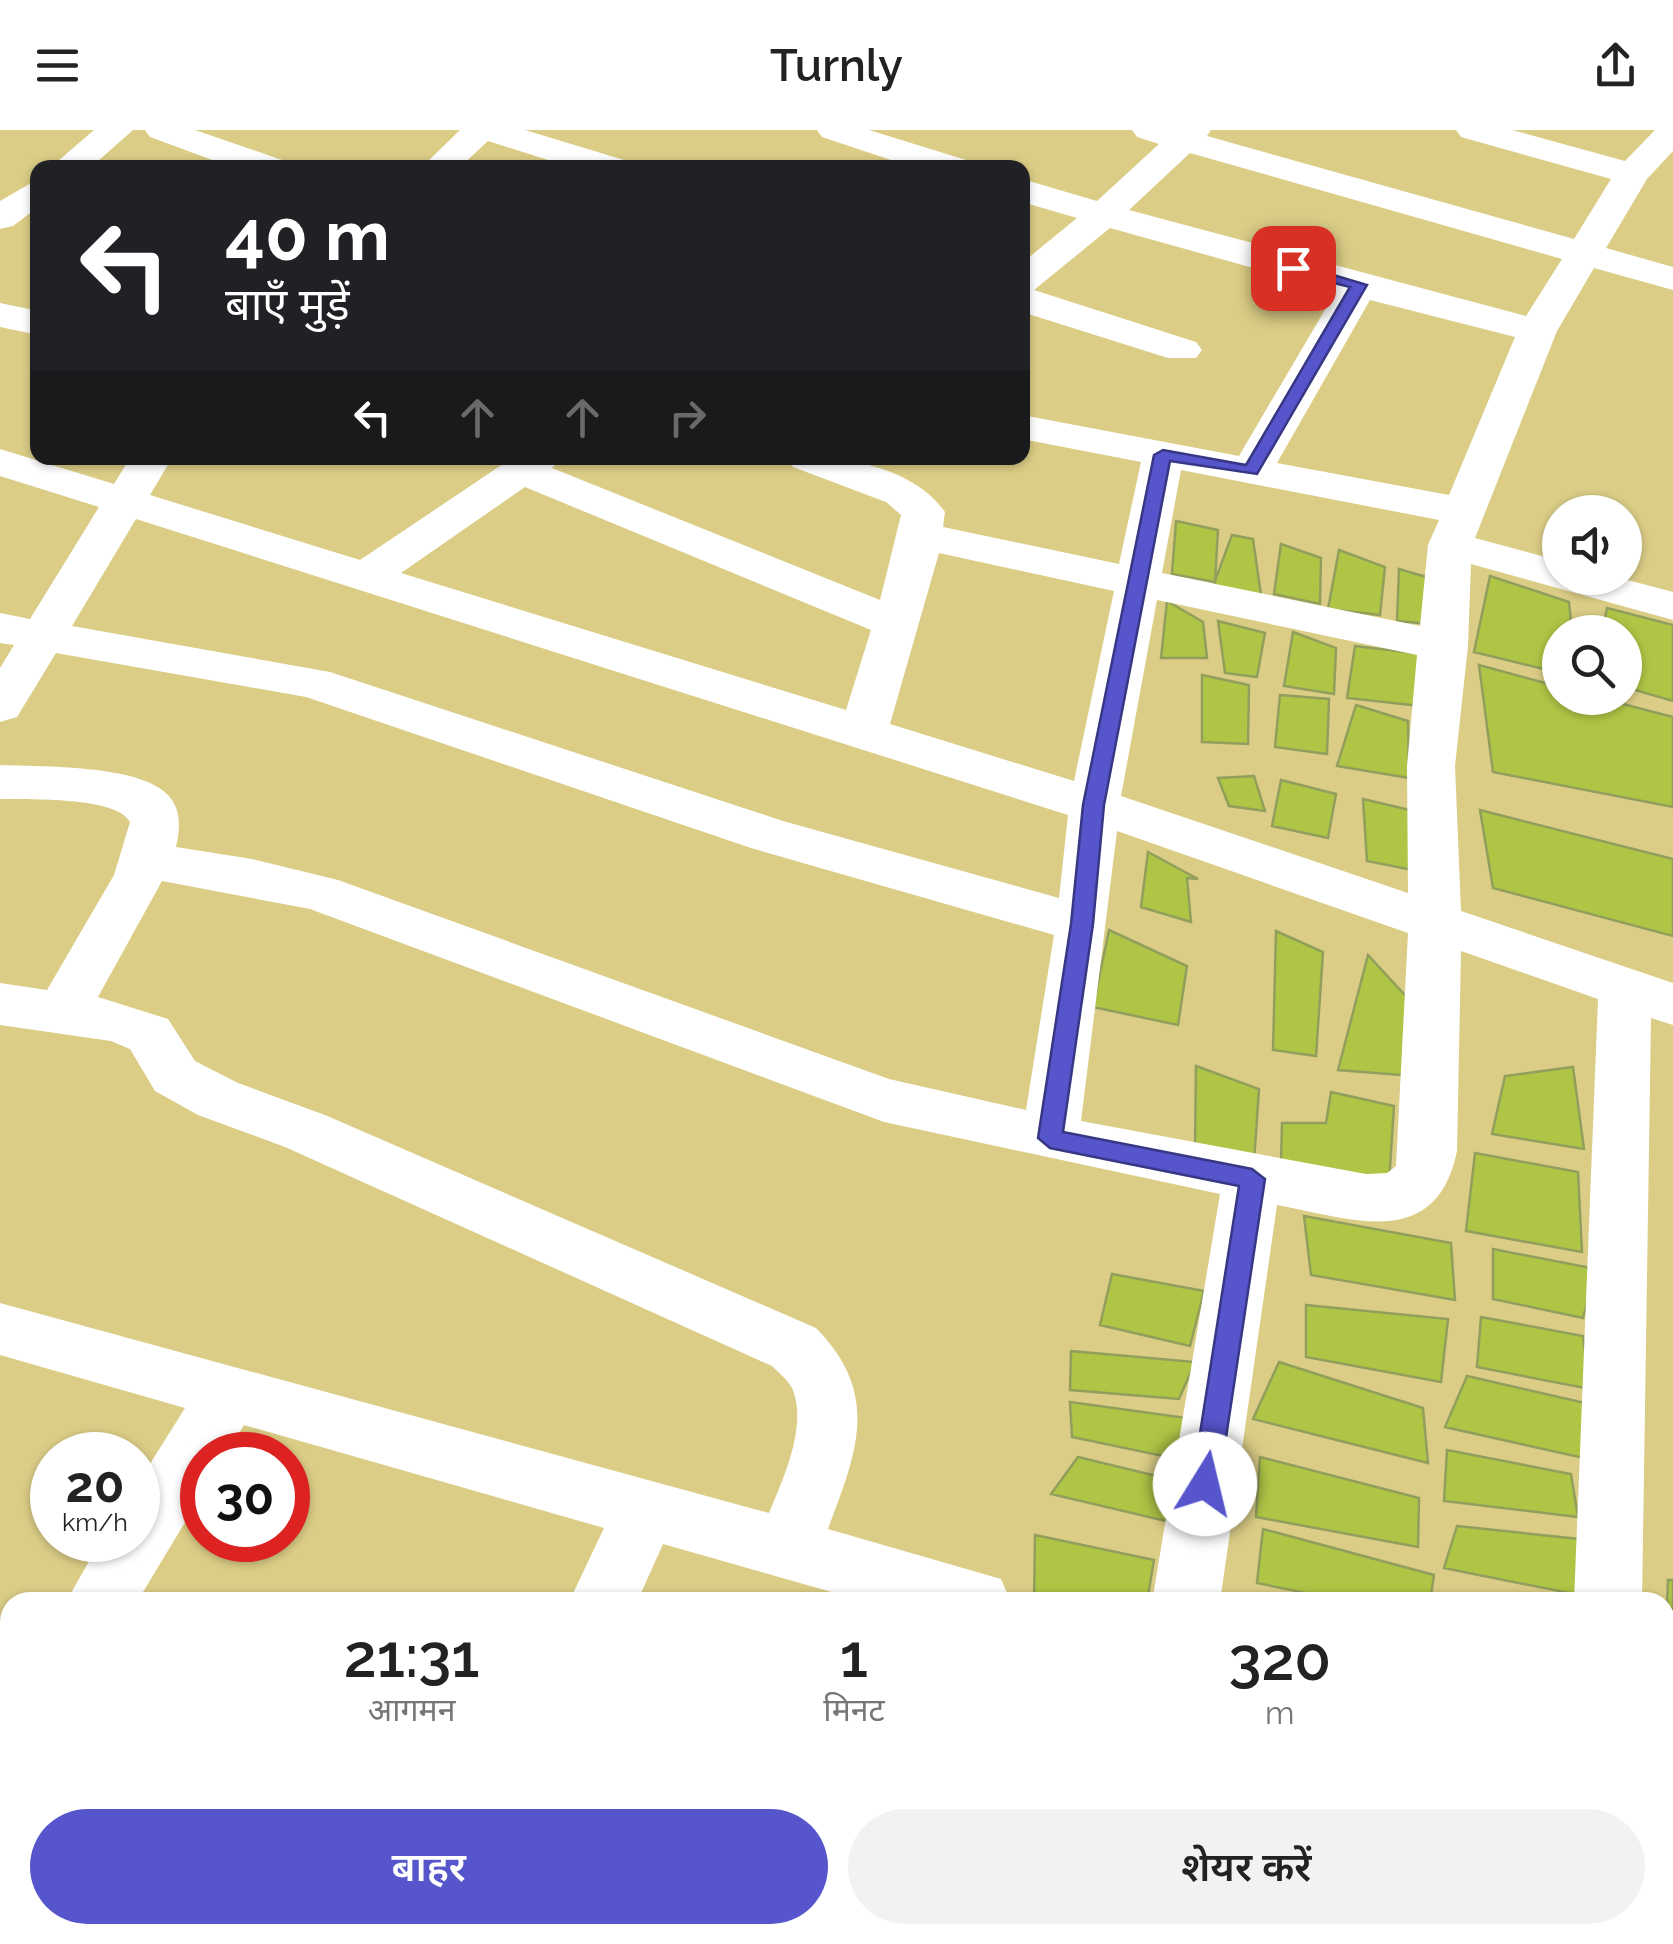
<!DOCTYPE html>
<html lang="hi">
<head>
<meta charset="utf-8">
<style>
  body { margin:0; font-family:Raleway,"Noto Sans Devanagari",sans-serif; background:#f2f2f2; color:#222; height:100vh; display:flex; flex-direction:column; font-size:38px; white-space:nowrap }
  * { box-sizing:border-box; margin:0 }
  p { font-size:32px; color:#767676 }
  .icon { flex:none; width:55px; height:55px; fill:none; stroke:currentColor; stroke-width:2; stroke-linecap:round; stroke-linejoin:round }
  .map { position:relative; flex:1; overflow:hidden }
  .details { position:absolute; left:0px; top:1462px; width:1675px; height:352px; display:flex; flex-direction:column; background:#fff; border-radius:30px 30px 0 0; box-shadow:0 2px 8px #0004 }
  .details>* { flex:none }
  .banner { position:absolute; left:30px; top:30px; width:1000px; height:305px; border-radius:20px; box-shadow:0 2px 8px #0004; background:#202124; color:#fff; overflow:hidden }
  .controls { position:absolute; left:1542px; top:365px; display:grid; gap:20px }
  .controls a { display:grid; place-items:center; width:100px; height:100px; border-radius:50%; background:#fff; box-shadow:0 2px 8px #0004; font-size:50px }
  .speed { position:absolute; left:30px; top:1302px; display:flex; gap:20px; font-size:50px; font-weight:700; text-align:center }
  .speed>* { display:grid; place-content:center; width:130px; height:130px; border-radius:50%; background:#fff; box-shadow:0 2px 8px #0004; line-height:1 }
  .speed small { font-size:25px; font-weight:400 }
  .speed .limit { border:15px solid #d22; background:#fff; color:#111 }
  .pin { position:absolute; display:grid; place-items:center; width:85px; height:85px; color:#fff; margin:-42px; border-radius:20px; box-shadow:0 5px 15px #0006 }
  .me { position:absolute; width:110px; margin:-55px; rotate:9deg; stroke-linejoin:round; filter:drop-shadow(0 0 8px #0008) }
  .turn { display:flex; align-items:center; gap:35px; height:210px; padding:0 30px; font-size:45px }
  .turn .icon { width:130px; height:130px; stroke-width:2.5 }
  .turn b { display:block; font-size:70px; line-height:85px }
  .lanes { display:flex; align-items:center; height:95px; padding:0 30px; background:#0003; justify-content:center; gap:50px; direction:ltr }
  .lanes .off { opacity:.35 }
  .eta { display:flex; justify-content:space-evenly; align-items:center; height:170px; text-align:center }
  .eta b { font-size:60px; font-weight:600; line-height:70px }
  .cta { display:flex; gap:20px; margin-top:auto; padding:20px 30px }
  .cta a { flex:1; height:115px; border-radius:60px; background:#5655cc; color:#fff; font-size:40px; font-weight:600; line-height:115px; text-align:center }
  .cta a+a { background:#f2f2f2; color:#222 }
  header { display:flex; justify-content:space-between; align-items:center; height:130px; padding:0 30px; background:#fff; font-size:45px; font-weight:600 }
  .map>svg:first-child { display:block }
</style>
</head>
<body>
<header><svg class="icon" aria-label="menu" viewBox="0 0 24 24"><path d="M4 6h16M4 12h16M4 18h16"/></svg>Turnly<svg class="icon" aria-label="share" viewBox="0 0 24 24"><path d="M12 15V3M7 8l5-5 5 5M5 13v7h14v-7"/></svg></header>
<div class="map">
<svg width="1673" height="1814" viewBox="0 0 1673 1814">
  <rect width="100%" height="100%" fill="#dbcd86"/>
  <path fill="#afc545" stroke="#929f5c" stroke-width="2.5" d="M1176 391 1218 400 1215 452 1172 444Z
    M1232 405 1253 409 1261 465 1213 456Z
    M1281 414 1321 428 1320 474 1274 464Z
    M1339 420 1385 437 1380 485 1328 479Z
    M1399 439 1433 449 1430 494 1397 491Z
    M1490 446 1569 472 1572 502H1560V543L1474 522Z
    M1167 471 1203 492 1207 528H1161Z
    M1607 478 1673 495V571L1625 557V502H1602Z
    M1218 491 1265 503 1257 547 1225 543Z
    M1293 502 1336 518 1334 564 1284 556Z
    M1355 516 1423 524 1421 576 1347 568Z
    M1479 535 1560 557V568H1600L1673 587V677L1493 642Z
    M1202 545 1249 555 1248 614 1202 612Z
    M1280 565 1329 569 1327 624 1275 617Z
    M1356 575 1408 591 1409 648 1337 636Z
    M1254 646 1265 681 1229 676 1218 648Z
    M1281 650 1336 664 1328 708 1272 696Z
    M1363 669 1410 680 1412 740 1367 731Z
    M1480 680 1673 729V806L1493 758Z
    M1148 722 1198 749 1187 748 1191 792 1141 777Z
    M1109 800 1187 836 1178 895 1093 877Z
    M1276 801 1323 822 1316 926 1273 920Z
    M1368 825 1414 875 1413 946 1338 940Z
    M1196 936 1259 959 1254 1032 1195 1019Z
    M1573 937 1584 1019 1492 1004 1505 946Z
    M1331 962 1394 976 1389 1054 1281 1032 1282 993H1326Z
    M1475 1023 1578 1042 1582 1122 1466 1101Z
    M1304 1086 1451 1113 1455 1170 1311 1145Z
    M1493 1119 1596 1139 1583 1188 1493 1169Z
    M1112 1144 1204 1161 1190 1216 1100 1195Z
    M1306 1175 1448 1189 1441 1252 1306 1227Z
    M1481 1187 1583 1206 1590 1259 1477 1237Z
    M1071 1221 1195 1232 1179 1269 1070 1260Z
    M1279 1232 1423 1278 1428 1333 1253 1289Z
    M1467 1246 1585 1273 1588 1329 1445 1297Z
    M1070 1272 1194 1289 1187 1331 1072 1307Z
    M1447 1320 1571 1344 1578 1387 1444 1371Z
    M1078 1327 1181 1352 1166 1391 1051 1364Z
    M1260 1327 1419 1368 1418 1417 1256 1387Z
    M1457 1396 1579 1409 1584 1466 1444 1438Z
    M1263 1399 1434 1445 1430 1472H1350L1257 1453Z
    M1035 1405 1154 1430 1147 1472H1034Z
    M1668 1450H1673V1525L1665 1524Z"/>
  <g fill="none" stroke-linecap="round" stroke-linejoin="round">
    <path fill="#fff" fill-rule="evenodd" d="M94 0H133L90 38H50Z
      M145 0H195L282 30 286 38H234L150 7Z
      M460 0H525L624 30 628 38H573L488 11 459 38H421Z
      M817 0H869L966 30 970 38H915L822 7Z
      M1132 0H1211L1207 6 1574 109 1611 49 1461 7 1456 0H1512L1625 31 1655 0H1673V21L1647 49 1606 118 1673 137V160L1594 138 1557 201 1475 408 1560 431V448H1620L1673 462V490L1471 434 1468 516 1455 636 1461 781 1673 853V895L1651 888 1642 1472H1574L1598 869 1461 821 1457 1021C1436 1122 1352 1089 1277 1075L1220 1472H1152L1220 1064 884 992 310 779 162 751 98 867 168 889 195 931 238 953 325 985 816 1198C881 1264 857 1322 828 1399L1001 1449 1011 1472H867L663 1414 637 1472H569L604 1398 244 1295 226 1325H202V1364L137 1472H66L101 1410H138V1353L185 1278 0 1225V1173L769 1383C783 1349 807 1298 793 1260 789 1251 779 1243 772 1236L285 1017 198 985 155 961 130 919 111 911 0 895V853L47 860 114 745 130 692C116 666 29 670 0 669V635C40 637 139 634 168 665 182 680 180 699 176 717L252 729 338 750 889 949 1026 980 1054 805 751 718 306 567 56 523 17 587 0 592V538L14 515 0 513V483L30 489 99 377 0 346V319L114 354 130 328H172L150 365 360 430 512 328H560L552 338 880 470 901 385 886 372 793 337 787 328C839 325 912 335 945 382L943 397 1119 434 1141 332 1022 309V285L1239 326 1336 161 1110 98 1034 160 1196 212 1202 220 1196 228H1168L1022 182V133L1077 88 1022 72V49L1097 71 1159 14 1137 7ZM1190 23 1562 129 1526 186 1129 80ZM1370 170 1515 207 1449 365 1277 333ZM1181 340 1439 390 1428 415 1420 496 1162 443ZM525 357 871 500 846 580 401 443ZM136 389 1068 685 1059 768 783 691 330 542 72 496ZM939 423 1114 461 1074 651 890 594ZM1157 470 1417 525 1407 636 1408 763 1121 666ZM1117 701 1408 803 1396 1036 1387 1043 1366 1044 1081 991Z
      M38 49V77L13 96 0 99V71Z
      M0 173 38 181V205L0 197Z
      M10 1584V1667L0 1671V1588Z
      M414 1805H490L486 1814H410Z
      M694 1805H770L767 1814H691Z
      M1100 1805H1176L1175 1814H1099Z
      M1570 1805H1646V1814H1570Z"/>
  </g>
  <path fill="#5655cc" stroke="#383785" stroke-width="2.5" d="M1293 133 1367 155 1257 344 1170 331 1104 675 1093 794 1063 1002 1252 1039 1265 1049 1219 1354 1215 1363 1205 1366 1196 1363 1192 1354 1239 1056 1050 1018 1038 1008 1071 794 1083 675 1154 325 1163 320 1246 335 1350 157 1287 141V134Z"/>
</svg>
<div class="controls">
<a><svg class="icon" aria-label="sound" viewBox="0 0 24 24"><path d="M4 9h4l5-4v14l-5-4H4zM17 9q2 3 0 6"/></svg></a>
<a><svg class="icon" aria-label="search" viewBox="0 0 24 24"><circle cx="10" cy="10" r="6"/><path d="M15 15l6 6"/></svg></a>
</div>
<div class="speed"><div>20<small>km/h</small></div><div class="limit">30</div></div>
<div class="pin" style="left:1293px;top:138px;background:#d93025"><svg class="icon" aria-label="arrive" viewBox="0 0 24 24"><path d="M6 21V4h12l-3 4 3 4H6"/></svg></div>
<svg class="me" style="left:1205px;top:1354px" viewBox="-20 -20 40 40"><circle r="19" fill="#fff"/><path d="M0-13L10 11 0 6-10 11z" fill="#5655cc"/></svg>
<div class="banner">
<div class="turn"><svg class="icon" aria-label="left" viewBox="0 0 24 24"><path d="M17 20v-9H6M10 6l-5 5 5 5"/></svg><div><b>40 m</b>बाएँ मुड़ें</div></div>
<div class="lanes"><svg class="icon" aria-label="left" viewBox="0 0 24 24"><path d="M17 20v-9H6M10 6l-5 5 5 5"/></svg><svg class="icon off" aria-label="ahead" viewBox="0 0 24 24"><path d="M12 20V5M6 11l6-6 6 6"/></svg><svg class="icon off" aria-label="ahead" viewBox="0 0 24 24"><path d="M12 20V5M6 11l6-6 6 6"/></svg><svg class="icon off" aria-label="right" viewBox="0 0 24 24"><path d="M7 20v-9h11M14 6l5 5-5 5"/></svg></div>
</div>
<section class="details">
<div class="eta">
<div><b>21:31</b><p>आगमन</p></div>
<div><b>1</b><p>मिनट</p></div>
<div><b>320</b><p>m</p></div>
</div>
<div class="cta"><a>बाहर</a><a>शेयर करें</a></div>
</section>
</div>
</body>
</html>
